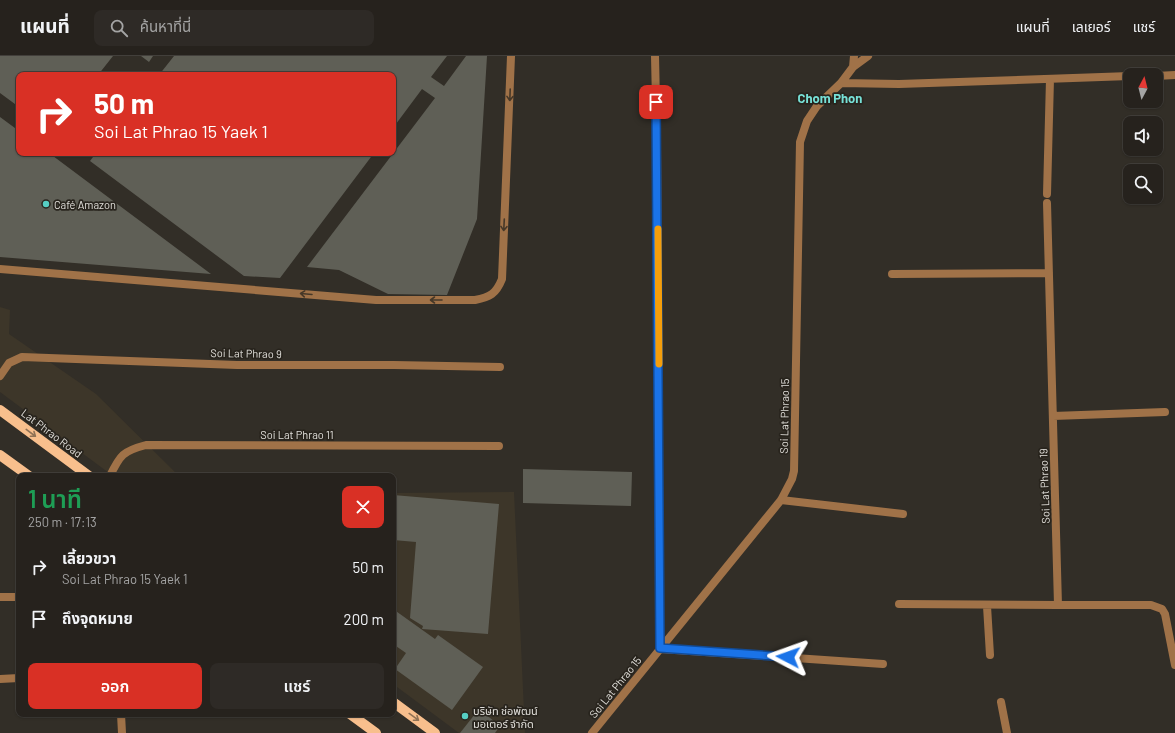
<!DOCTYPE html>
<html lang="th">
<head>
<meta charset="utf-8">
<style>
  body { margin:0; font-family:Barlow,"Noto Sans Thai",sans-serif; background:#2e2a26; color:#f1f3f6; height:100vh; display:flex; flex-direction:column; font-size:15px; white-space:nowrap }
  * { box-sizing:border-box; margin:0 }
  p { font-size:13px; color:#a4a4a4 }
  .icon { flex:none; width:22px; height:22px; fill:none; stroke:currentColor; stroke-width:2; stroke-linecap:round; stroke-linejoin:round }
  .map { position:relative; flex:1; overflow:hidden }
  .drawer { position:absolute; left:16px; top:417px; width:380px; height:244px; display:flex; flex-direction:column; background:#26221d; border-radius:8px; box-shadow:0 1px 3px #0004,0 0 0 1px #423f3b }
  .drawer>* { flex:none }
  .banner { position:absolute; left:16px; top:16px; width:380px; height:84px; border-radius:8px; box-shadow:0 1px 3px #0004,0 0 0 1px #423f3b; background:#d93025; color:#fff; overflow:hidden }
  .needle { width:26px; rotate:7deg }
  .buttons { position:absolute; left:1123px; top:12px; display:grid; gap:8px }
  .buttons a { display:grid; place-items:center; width:40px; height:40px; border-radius:8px; background:#26221d; box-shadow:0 1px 3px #0004,0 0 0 1px #423f3b; font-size:20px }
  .pin { position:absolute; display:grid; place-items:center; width:34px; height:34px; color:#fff; margin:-17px; border-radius:8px; box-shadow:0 2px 6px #0006 }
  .me { position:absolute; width:44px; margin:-22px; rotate:274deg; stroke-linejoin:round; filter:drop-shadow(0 0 3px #0008) }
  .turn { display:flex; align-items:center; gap:14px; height:84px; padding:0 12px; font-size:18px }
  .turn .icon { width:52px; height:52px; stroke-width:2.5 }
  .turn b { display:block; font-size:28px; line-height:34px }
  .round { display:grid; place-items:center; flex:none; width:42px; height:42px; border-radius:8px; background:#2e2a26 }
  .overview { display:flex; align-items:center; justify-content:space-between; height:68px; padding:0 12px }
  h1 { font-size:24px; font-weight:600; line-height:30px; color:#1e9e55 }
  .action { display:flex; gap:8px; margin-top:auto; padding:8px 12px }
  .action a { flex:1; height:46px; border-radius:8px; background:#d93025; color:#fff; font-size:16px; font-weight:600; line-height:46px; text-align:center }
  .action a+a { background:#2e2a26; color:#f1f3f6 }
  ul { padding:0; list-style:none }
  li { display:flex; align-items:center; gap:12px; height:52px; padding:0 12px }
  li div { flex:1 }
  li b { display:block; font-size:15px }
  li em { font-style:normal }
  header { display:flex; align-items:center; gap:24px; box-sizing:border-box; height:56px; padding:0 20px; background:#26221d; border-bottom:1px solid #423f3b }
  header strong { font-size:19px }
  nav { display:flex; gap:22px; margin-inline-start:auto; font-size:14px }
  .search { width:280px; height:36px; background:#2e2a26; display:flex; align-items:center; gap:10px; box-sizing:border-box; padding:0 14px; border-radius:8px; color:#a4a4a4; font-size:15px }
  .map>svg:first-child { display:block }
</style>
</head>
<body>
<header>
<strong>แผนที่</strong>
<div class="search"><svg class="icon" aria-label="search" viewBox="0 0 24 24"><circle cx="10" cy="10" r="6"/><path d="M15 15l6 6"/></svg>ค้นหาที่นี่</div>
<nav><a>แผนที่</a><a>เลเยอร์</a><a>แชร์</a></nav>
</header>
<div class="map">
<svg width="1175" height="677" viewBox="0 0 1175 677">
  <rect width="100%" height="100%" fill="#322e27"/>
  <path fill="#3d3629" d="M0 251 10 254 9 278 96 338 179 420H113L0 336Z
    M514 436 525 677H459L393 628V437Z"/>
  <path fill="#5f5f56" d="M0 0H113L98 19H19V51L0 37Z
    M141 0H153L149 6Z
    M174 0H447L431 21 444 30 466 0H487L477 163 447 239 388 238 339 214 307 211 435 42 422 33 393 72V19H159Z
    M0 61 19 75V97H49L211 218 0 201Z
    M96 97H374L280 222 244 220 90 105Z
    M523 413 632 416 631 450 523 447Z
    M393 439 499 448 488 578 422 573 423 570 410 562 416 486 393 484Z
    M393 553 435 583 438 579 483 611 452 654 395 613 406 597 393 588Z
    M479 653 500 670 495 677H460Z"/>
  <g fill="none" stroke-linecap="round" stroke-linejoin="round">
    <path stroke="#a07248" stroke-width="8" d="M0 213 376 244H475C490 241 496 238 502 223L511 0"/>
    <path stroke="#a07248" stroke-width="8" d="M655 0 657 92 660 593 883 608
      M853 11 854 0
      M1156 20 1175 19
      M841 27 899 28 1130 20
      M1047 138 1050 23
      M1047 147 1058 549H1151L1162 553 1165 558 1175 609
      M892 218 1049 217
      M0 320 9 307 22 301 237 309H394L500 311
      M1053 360 1165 356
      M110 420C120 399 123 395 146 389L499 390
      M781 444 903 458
      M0 541H19
      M899 548 1058 549
      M987 550 990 599
      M0 623 19 622
      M1001 646 1007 677
      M121 658 122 677
      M592 677 781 444 792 423 794 415 800 86 807 65 817 50 841 27 853 11 868 0"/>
    <path stroke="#f8bf8d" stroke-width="10" d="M0 354 89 420
      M0 399 29 420
      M393 646 435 677
      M350 658 376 677"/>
  </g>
  <defs><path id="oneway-shaft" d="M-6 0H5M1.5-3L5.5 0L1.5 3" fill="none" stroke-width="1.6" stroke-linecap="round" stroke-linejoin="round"/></defs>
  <g stroke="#463828">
    <use href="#oneway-shaft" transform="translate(510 39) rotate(92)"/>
    <use href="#oneway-shaft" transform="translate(504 169) rotate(93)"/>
    <use href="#oneway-shaft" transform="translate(306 238) rotate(-175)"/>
    <use href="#oneway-shaft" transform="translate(436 244) rotate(-180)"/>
  </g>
  <g stroke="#907255">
    <use href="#oneway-shaft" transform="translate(31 377) rotate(37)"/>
    <use href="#oneway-shaft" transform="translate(414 661) rotate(36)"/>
  </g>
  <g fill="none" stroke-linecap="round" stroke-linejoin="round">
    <defs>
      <path id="route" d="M656 46 660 592 788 601"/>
    </defs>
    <use href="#route" stroke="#114b97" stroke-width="10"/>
    <use href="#route" stroke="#1a73e8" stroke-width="7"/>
    <path stroke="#f59e0b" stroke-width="7" d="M658 173 659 308"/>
  </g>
  <g fill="#56cec3" stroke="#28241d" stroke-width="1.5">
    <circle cx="46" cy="148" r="4"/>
    <circle cx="465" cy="660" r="4"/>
  </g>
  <g text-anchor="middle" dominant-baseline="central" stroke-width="3.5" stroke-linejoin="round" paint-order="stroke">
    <g font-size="11" fill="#e0ded9" stroke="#28241d" text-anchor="start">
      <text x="54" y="148">Café Amazon</text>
      <text x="473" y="654">บริษัท ช่อพัฒน์<tspan x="473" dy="13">มอเตอร์ จำกัด</tspan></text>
    </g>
    <g font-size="11" fill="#e0ded9" stroke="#28241d">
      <text transform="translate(246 297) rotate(1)">Soi Lat Phrao 9</text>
      <text transform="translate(784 360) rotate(-89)">Soi Lat Phrao 15</text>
      <text transform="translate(52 377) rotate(37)">Lat Phrao Road</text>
      <text x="297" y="378">Soi Lat Phrao 11</text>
      <text transform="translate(1044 430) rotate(-92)">Soi Lat Phrao 19</text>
      <text transform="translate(615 631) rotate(-51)">Soi Lat Phrao 15</text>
    </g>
    <g font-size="13" font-weight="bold" fill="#77e1d7" stroke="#28241d">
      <text x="830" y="42">Chom Phon</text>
    </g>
  </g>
</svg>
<div class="buttons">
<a><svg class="needle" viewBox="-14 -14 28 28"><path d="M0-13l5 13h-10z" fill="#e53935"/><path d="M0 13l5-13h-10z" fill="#a4a4a4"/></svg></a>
<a><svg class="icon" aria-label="sound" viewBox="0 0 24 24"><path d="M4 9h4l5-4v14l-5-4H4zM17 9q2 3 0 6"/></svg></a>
<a><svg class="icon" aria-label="search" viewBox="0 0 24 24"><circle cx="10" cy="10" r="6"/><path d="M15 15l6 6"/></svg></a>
</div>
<div class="pin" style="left:656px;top:46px;background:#d93025"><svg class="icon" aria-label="arrive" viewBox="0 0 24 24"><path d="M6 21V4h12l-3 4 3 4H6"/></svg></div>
<svg class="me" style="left:788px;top:601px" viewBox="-20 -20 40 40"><path d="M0-17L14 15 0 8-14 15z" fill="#1a73e8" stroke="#fff" stroke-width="4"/></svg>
<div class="banner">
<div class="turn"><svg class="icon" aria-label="right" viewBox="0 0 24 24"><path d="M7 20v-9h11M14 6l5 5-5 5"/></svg><div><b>50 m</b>Soi Lat Phrao 15 Yaek 1</div></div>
</div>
<section class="drawer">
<div class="overview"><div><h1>1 นาที</h1><p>250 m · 17:13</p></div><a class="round" style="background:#d93025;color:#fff"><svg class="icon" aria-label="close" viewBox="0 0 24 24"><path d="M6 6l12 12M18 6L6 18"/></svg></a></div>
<ul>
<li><svg class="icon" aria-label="right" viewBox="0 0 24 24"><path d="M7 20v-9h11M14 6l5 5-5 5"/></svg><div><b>เลี้ยวขวา</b><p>Soi Lat Phrao 15 Yaek 1</p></div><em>50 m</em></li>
<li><svg class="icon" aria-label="arrive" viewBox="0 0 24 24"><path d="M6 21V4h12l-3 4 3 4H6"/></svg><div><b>ถึงจุดหมาย</b></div><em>200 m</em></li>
</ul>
<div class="action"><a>ออก</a><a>แชร์</a></div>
</section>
</div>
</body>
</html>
